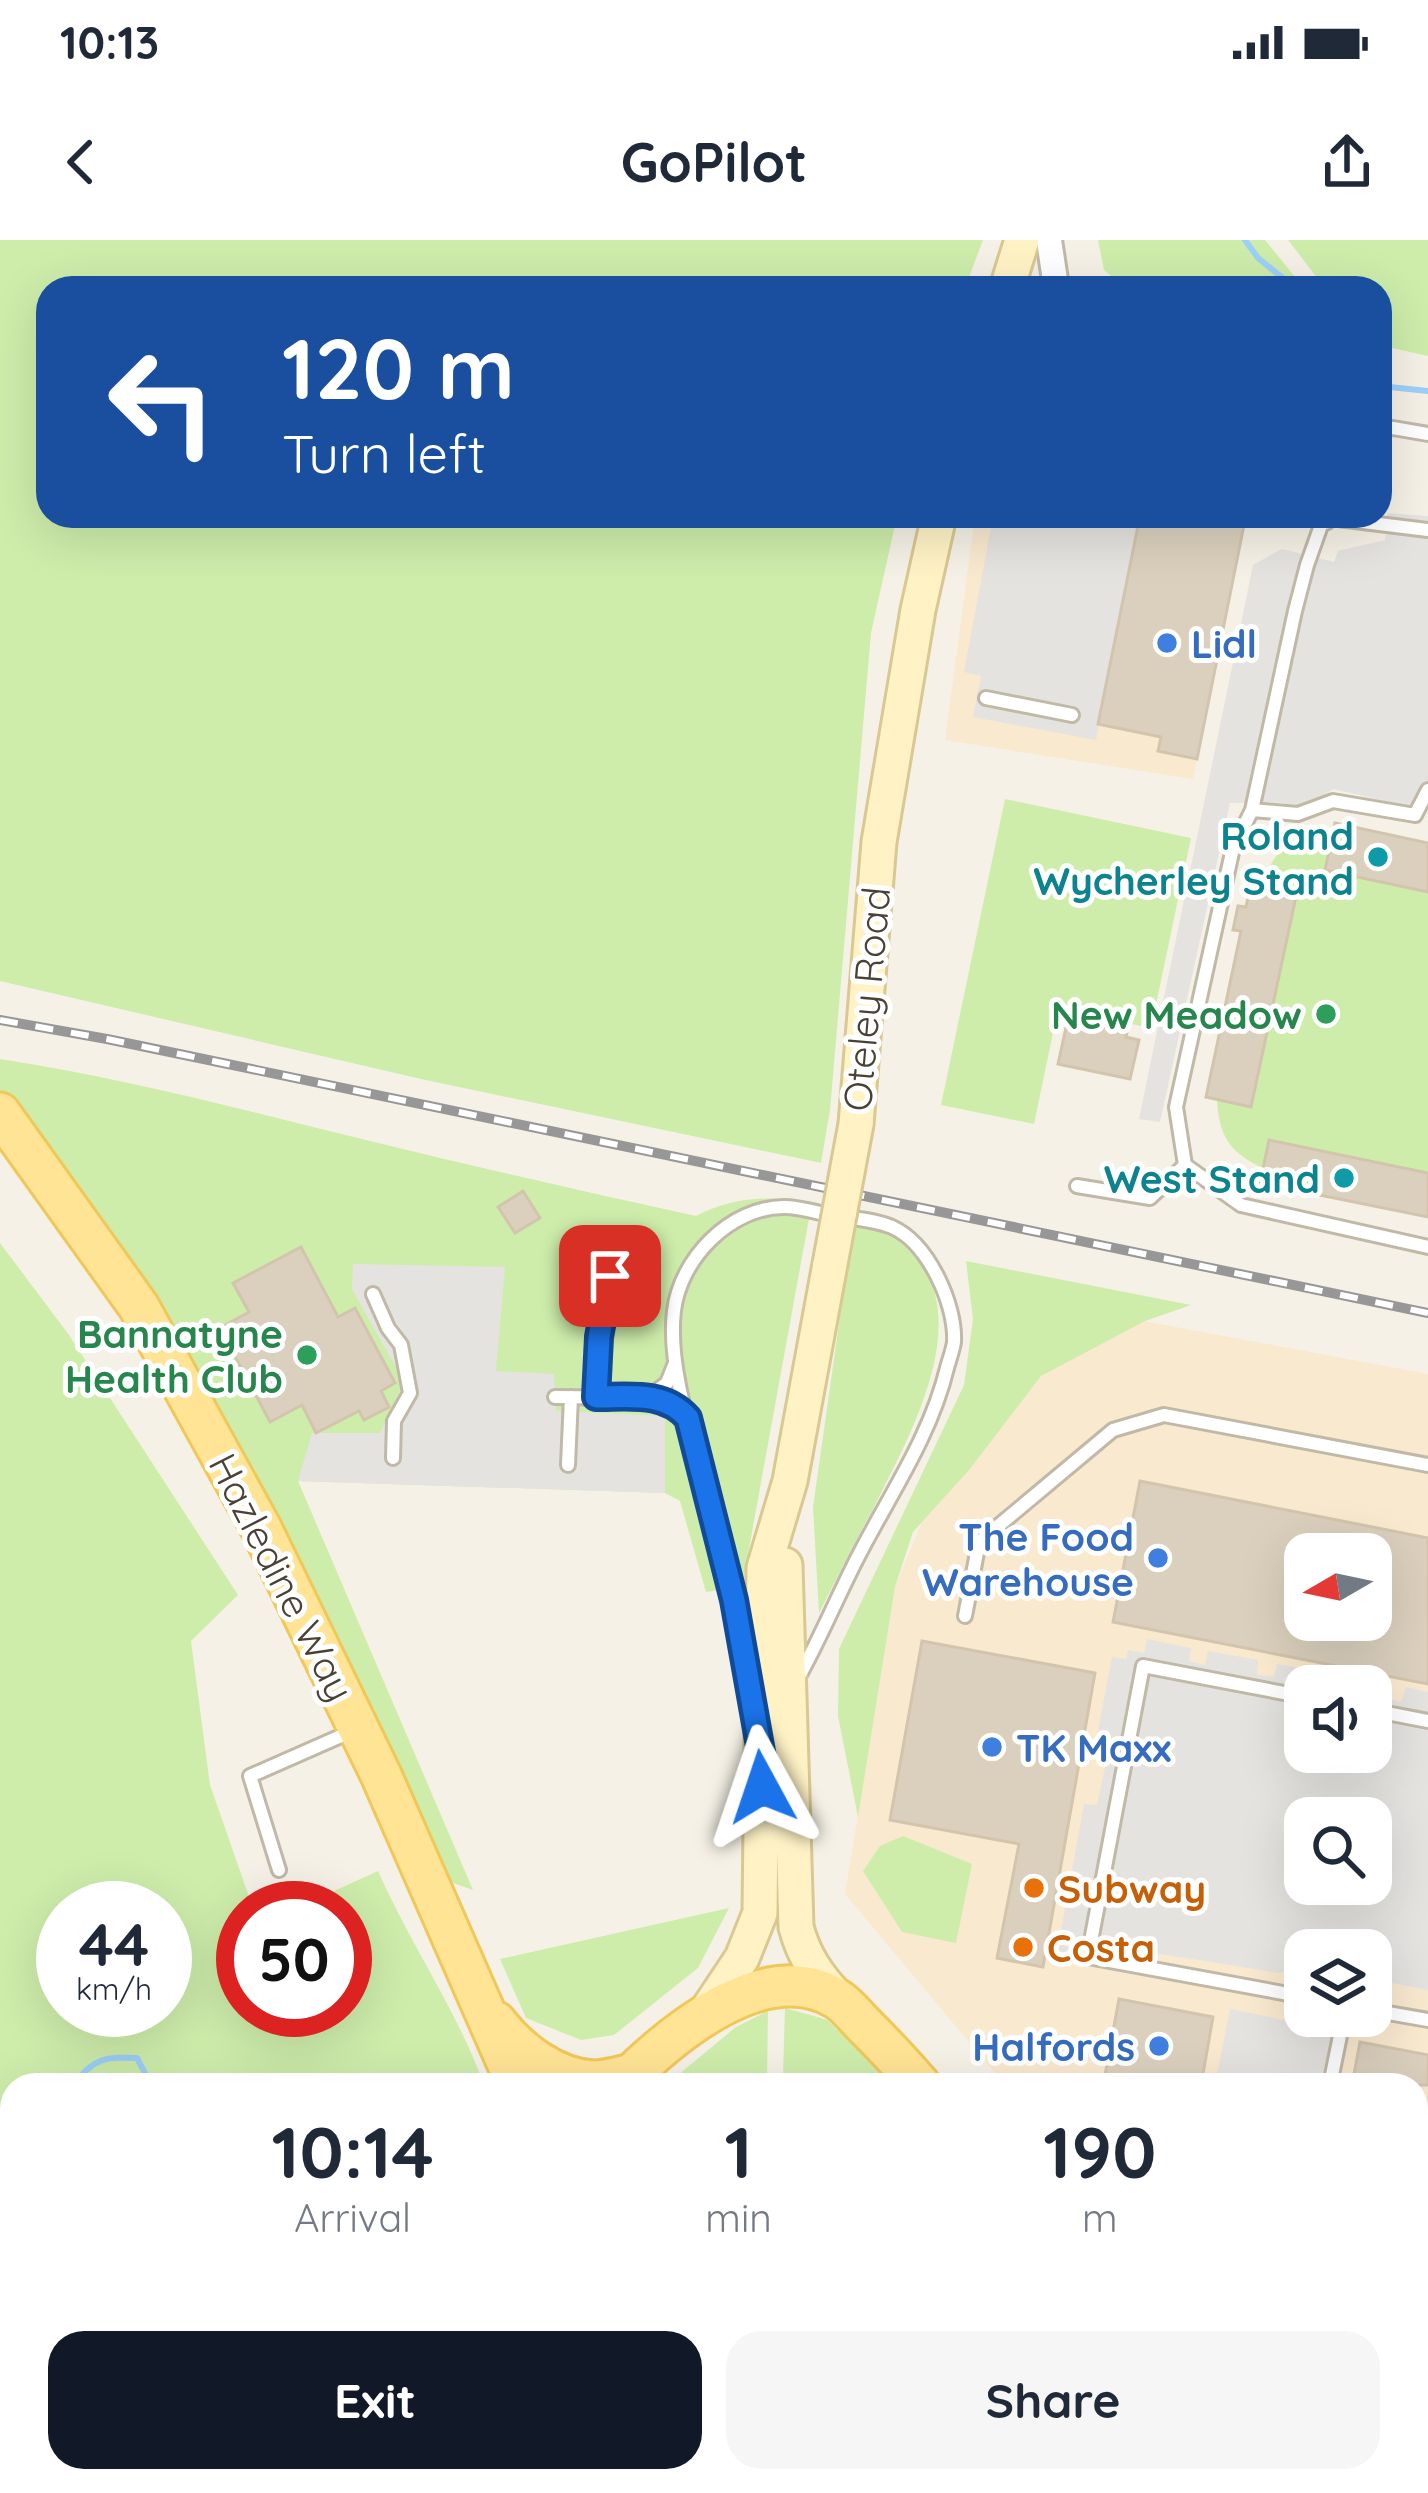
<!DOCTYPE html>
<html lang="en">
<head>
<meta charset="utf-8">
<style>
  body { margin:0; font-family:Quicksand,sans-serif; background:#f6f6f7; color:#1f2937; height:100vh; display:flex; flex-direction:column; font-size:45px; white-space:nowrap }
  * { box-sizing:border-box; margin:0 }
  p { font-size:39px; color:#747a83 }
  .icon { flex:none; width:66px; height:66px; fill:none; stroke:currentColor; stroke-width:2; stroke-linecap:round; stroke-linejoin:round }
  .map { position:relative; flex:1; overflow:hidden }
  .drawer { position:absolute; left:0px; top:1833px; width:1428px; height:420px; display:flex; flex-direction:column; background:#fff; border-radius:36px 36px 0 0; box-shadow:0 12px 48px #0002 }
  .drawer>* { flex:none }
  .hud { position:absolute; left:36px; top:36px; width:1356px; height:252px; border-radius:36px; box-shadow:0 12px 48px #0002; background:#1a4fa0; color:#fff; overflow:hidden }
  .needle { width:78px; rotate:261deg }
  .controls { position:absolute; left:1284px; top:1293px; display:grid; gap:24px }
  .controls a { display:grid; place-items:center; width:108px; height:108px; border-radius:24px; background:#fff; box-shadow:0 12px 48px #0002; font-size:60px }
  .speed { position:absolute; left:36px; top:1641px; display:flex; gap:24px; font-size:60px; font-weight:700; text-align:center }
  .speed>* { display:grid; place-content:center; width:156px; height:156px; border-radius:50%; background:#fff; box-shadow:0 12px 48px #0002; line-height:1 }
  .speed small { font-size:30px; font-weight:400 }
  .speed .limit { border:18px solid #d22; background:#fff; color:#111 }
  .pin { position:absolute; display:grid; place-items:center; width:102px; height:102px; color:#fff; margin:-51px; border-radius:24px; box-shadow:0 6px 18px #0006 }
  .me { position:absolute; width:132px; margin:-66px; rotate:355deg; stroke-linejoin:round; filter:drop-shadow(0 0 9px #0008) }
  .turn { display:flex; align-items:center; gap:42px; height:252px; padding:0 48px; font-size:54px }
  .turn .icon { width:156px; height:156px; stroke-width:2.5 }
  .turn b { display:block; font-size:84px; line-height:102px }
  .eta { display:flex; justify-content:space-evenly; align-items:center; height:204px; text-align:center }
  .eta b { font-size:72px; font-weight:700; line-height:84px }
  .cta { display:flex; gap:24px; margin-top:auto; padding:24px 48px }
  .cta a { flex:1; height:138px; border-radius:36px; background:#111827; color:#fff; font-size:48px; font-weight:700; line-height:138px; text-align:center }
  .cta a+a { background:#f6f6f7; color:#1f2937 }
  .status { display:flex; justify-content:space-between; align-items:center; height:84px; padding:0 60px; background:#fff; direction:ltr }
  .status svg { height:33px; fill:currentColor }
  header { display:flex; justify-content:space-between; align-items:center; height:156px; padding:0 48px; background:#fff; font-size:54px; font-weight:700 }
  .map>svg:first-child { display:block }
</style>
</head>
<body>
<div class="status"><b>10:13</b><svg viewBox="0 0 49 12"><path d="M0 12V9h3v3zM5 12V6h3v6zM10 12V3h3v9zM15 12V0h3v12zM26 1h20v11H26zM47 4h2v5h-2z"/></svg></div>
<header><svg class="icon" aria-label="back" viewBox="0 0 24 24"><path d="M15 5l-7 7 7 7"/></svg>GoPilot<svg class="icon" aria-label="share" viewBox="0 0 24 24"><path d="M12 15V3M7 8l5-5 5 5M5 13v7h14v-7"/></svg></header>
<div class="map">
<svg width="1428" height="2253" viewBox="0 0 1428 2253">
  <rect width="100%" height="100%" fill="#f5f1e6"/>
  <path fill="#e9e3d4" d="M1416 2128H1428V2253H963V2241H1416Z
    M12 2134V2241H252L254 2253H0V2135Z"/>
  <path fill="#f9e9cf" fill-rule="evenodd" d="M975 276H1246L1193 539 945 500Z
    M1015 1057 1428 1134V1994L1416 1991V1845H1005L845 1654 895 1347ZM1305 1314H1371V1380H1305ZM1305 1446H1371V1512H1305ZM1305 1578H1371V1644H1305ZM1305 1710H1371V1776H1305Z
    M252 2241H538L539 2243 520 2253H254Z"/>
  <path fill="#ceedab" fill-rule="evenodd" d="M0 0H983L965 48H48V276H897L871 393 830 870 821 923 421 839 0 741Z
    M1098 0H1265L1304 48H1126L1104 30Z
    M1288 0H1428V116L1392 108 1380 102V48H1325Z
    M1005 559 1191 598 1151 788 1058 769 1034 884 941 865Z
    M1335 583 1428 603V977L1260 943 1263 928C1230 913 1219 896 1217 860L1206 857 1240 692 1233 690 1238 666 1246 667 1251 642 1262 644C1276 607 1293 592 1333 590Z
    M0 819C123 838 245 870 366 900 476 927 586 952 696 976 735 956 769 956 812 962L742 1347 706 1352 680 1261 665 1253 298 1241 473 1650 447 1641 151 1062 0 851Z
    M853 985C862 987 872 987 880 990 892 994 902 1003 910 1011 978 1078 908 1198 874 1267 855 1302 837 1338 819 1373L813 1267Z
    M0 1003 69 1095 238 1355 191 1401 210 1545 253 1668H243V1770H345V1668H278L301 1666 378 1631C410 1704 457 1770 484 1845H12V2134L0 2135ZM63 1668H165V1770H63Z
    M966 1021 1191 1065 1145 1081 1041 1136 969 1230 913 1292 895 1347 858 1577 838 1476 839 1409 964 1145 973 1079Z
    M903 1596 972 1624 956 1703 902 1692 863 1631 880 1606Z
    M729 1668 698 1728 614 1795 581 1800 526 1778 500 1719Z
    M785 1768 828 1780 892 1845H666L736 1787 768 1771 767 1839 783 1836Z
    M778 2241H915L917 2253H773Z"/>
  <path fill="#e5e3df" fill-rule="evenodd" d="M1388 273 1428 276V546L1423 570 1333 549 1307 566 1270 562 1230 563 1160 882 1139 879 1253 325 1282 309 1334 322 1338 311 1385 300Z
    M993 276H1140L1096 500 973 477 981 436 964 432Z
    M353 1024 505 1027 496 1131 554 1134 556 1171 665 1176V1253L298 1241 312 1193H380L404 1142 352 1049Z
    M1147 1399 1191 1408 1189 1421 1205 1425 1208 1411 1258 1420 1257 1435 1274 1437 1277 1424 1325 1432 1323 1446H1305V1512H1371V1446H1341L1343 1435 1388 1444 1385 1458 1401 1462 1406 1447 1428 1452V1750L1371 1739V1710H1305V1726L1280 1733 1104 1705 1081 1717 1057 1713 1084 1564 1097 1565 1111 1499 1097 1496 1112 1417 1126 1419 1128 1410 1144 1413ZM1305 1578H1371V1644H1305Z
    M1230 1769 1343 1792 1335 1845H1215Z"/>
  <g fill="none" stroke-linecap="round" stroke-linejoin="round">
    <path stroke="#9dd0f8" stroke-width="6" d="M1245 0 1258 18 1295 48
      M1380 146 1428 151
      M74 1845C93 1817 107 1817 137 1818L151 1845
      M0 1932 12 1925"/>
  </g>
  <path fill="#dbd0bd" stroke="#d3c5ad" stroke-width="3" fill-rule="evenodd" d="M1140 276H1223L1245 280 1197 519 1158 511 1161 497 1098 484Z
    M1335 583 1428 603V652L1325 630Z
    M1251 642 1297 652 1251 867 1206 857 1241 691 1233 690 1238 666 1246 667Z
    M1100 782 1128 788 1126 797 1139 800 1130 839 1058 824 1067 783 1098 790Z
    M1269 900 1428 933V977L1260 943Z
    M523 951 540 978 515 993 498 967Z
    M583 995 636 1004 633 1025 580 1016Z
    M301 1007 338 1077 355 1068 395 1143 381 1151 389 1167 364 1180 359 1171 316 1193 302 1165 270 1182 220 1088 249 1072 233 1043Z
    M1140 1241 1428 1298V1444L1113 1382ZM1305 1314H1371V1380H1305Z
    M922 1401 1095 1433 1043 1727 997 1718 1019 1604 890 1580Z
    M1119 1759 1213 1777 1201 1845H1156L1105 1835Z
    M1360 1802 1428 1815V1845H1352Z"/>
  <g fill="none" stroke-linecap="round" stroke-linejoin="round">
    <defs>
      <path id="service" d="M1380 189 1393 188 1428 194
        M1322 277 1428 290
        M986 458 1072 475
        M1252 570 1298 574 1333 561 1415 575 1428 550
        M1185 925 1176 867 1233 608 1252 570 1295 371 1307 325 1324 277
        M1077 946 1150 958 1185 925 1241 965 1428 1007
        M373 1054 388 1088 401 1105 410 1153 394 1181 393 1218
        M555 1157 647 1158 674 1164 686 1176
        M596 1157 599 1097 610 1036
        M648 1157 667 1143 675 1123
        M568 1225 571 1157
        M965 1376 979 1302 1113 1190 1164 1175 1428 1225
        M749 1445C738 1382 726 1320 709 1258 694 1202 667 1128 674 1071 680 1019 730 967 784 967 799 967 815 972 829 975 849 978 873 979 892 987 928 1003 956 1064 954 1102 953 1110 949 1120 947 1128 931 1194 893 1250 862 1309 839 1352 821 1398 797 1440
        M1305 1457 1143 1426 1088 1717 1305 1757
        M1371 1470 1428 1481
        M279 1630 250 1536 350 1492
        M1371 1770 1428 1780
        M1330 1845 1344 1776
        M370 2241 375 2253
        M492 2253 489 2245 494 2241"/>
      <path id="minor" d="M1049 0 1055 40 1059 48
        M1324 277V276
        M1416 2107H1428
        M934 2241 936 2253"/>
      <path id="secondary" d="M1007 48 1022 0
        M856 884 879 602 918 370 939 276
        M785 1325 796 1687C804 1717 818 1737 839 1759
        M704 1775 742 1718 760 1673 764 1328 790 1241 830 1024
        M566 2253 579 2241"/>
      <path id="primary" d="M0 873 139 1067 261 1288 381 1535 517 1845
        M496 1782C519 1812 555 1839 593 1841 606 1841 619 1837 632 1834
        M621 1845C669 1796 765 1714 837 1759 847 1765 855 1776 863 1784 883 1804 902 1824 920 1845
        M1416 2014 1428 2016
        M1416 2052 1428 2054"/>
    </defs>
    <use href="#service" stroke="#c1b9a8" stroke-width="18"/>
    <use href="#minor" stroke="#c1b9a8" stroke-width="30"/>
    <use href="#secondary" stroke="#d9c891" stroke-width="39"/>
    <use href="#primary" stroke="#f0c759" stroke-width="45"/>
    <use href="#service" stroke="#fff" stroke-width="12"/>
    <use href="#minor" stroke="#fff" stroke-width="24"/>
    <use href="#secondary" stroke="#fff3c6" stroke-width="33"/>
    <use href="#primary" stroke="#ffe495" stroke-width="39"/>
    <defs>
      <path id="rail" d="M0 780 107 799 1428 1073"/>
    </defs>
    <use href="#rail" stroke="#979797" stroke-width="10"/>
    <use href="#rail" stroke="#fff" stroke-width="6" stroke-dasharray="18" stroke-linecap="butt"/>
    <defs>
      <path id="secondary-bridge" d="M830 1024 856 884"/>
    </defs>
    <use href="#secondary-bridge" stroke="#d9c891" stroke-width="39" stroke-linecap="butt"/>
    <use href="#secondary-bridge" stroke="#fff3c6" stroke-width="33"/>
  </g>
  <g fill="none" stroke-linecap="round" stroke-linejoin="round">
    <defs>
      <path id="route" d="M610 1036 599 1097 596 1157C630 1157 664 1151 688 1178L734 1360 763 1523 762 1547"/>
    </defs>
    <use href="#route" stroke="#114b97" stroke-width="30"/>
    <use href="#route" stroke="#1a73e8" stroke-width="21"/>
  </g>
  <g fill="#3f7fe0" stroke="#fff" stroke-width="4.5">
    <circle cx="1167" cy="403" r="12"/>
    <circle cx="1158" cy="1318" r="12"/>
    <circle cx="992" cy="1507" r="12"/>
    <circle cx="1159" cy="1806" r="12"/>
  </g>
  <g fill="#0f9aa8" stroke="#fff" stroke-width="4.5">
    <circle cx="1378" cy="617" r="12"/>
    <circle cx="1344" cy="938" r="12"/>
  </g>
  <g fill="#2e9e5b" stroke="#fff" stroke-width="4.5">
    <circle cx="1326" cy="774" r="12"/>
    <circle cx="307" cy="1115" r="12"/>
  </g>
  <g fill="#e8710a" stroke="#fff" stroke-width="4.5">
    <circle cx="1034" cy="1648" r="12"/>
    <circle cx="1023" cy="1707" r="12"/>
  </g>
  <g text-anchor="middle" dominant-baseline="central" stroke-width="10" stroke-linejoin="round" paint-order="stroke">
    <g font-size="39" font-weight="bold" fill="#366cbe" stroke="#fff" text-anchor="start">
      <text x="1191" y="403">Lidl</text>
      <text x="1134" y="1296" text-anchor="end">The Food<tspan x="1134" dy="45">Warehouse</tspan></text>
      <text x="1016" y="1507">TK Maxx</text>
      <text x="1135" y="1806" text-anchor="end">Halfords</text>
    </g>
    <g font-size="39" font-weight="bold" fill="#0d838f" stroke="#fff" text-anchor="end">
      <text x="1354" y="595">Roland<tspan x="1354" dy="45">Wycherley Stand</tspan></text>
      <text x="1320" y="938">West Stand</text>
    </g>
    <g font-size="39" fill="#494135" stroke="#fff">
      <text transform="translate(866 759) rotate(-85)">Oteley Road</text>
      <text transform="translate(282 1337) rotate(63)">Hazledine Way</text>
    </g>
    <g font-size="39" font-weight="bold" fill="#27864d" stroke="#fff" text-anchor="end">
      <text x="1302" y="774">New Meadow</text>
      <text x="283" y="1093">Bannatyne<tspan x="283" dy="45">Health Club</tspan></text>
    </g>
    <g font-size="39" font-weight="bold" fill="#c56008" stroke="#fff" text-anchor="start">
      <text x="1058" y="1648">Subway</text>
      <text x="1047" y="1707">Costa</text>
    </g>
  </g>
</svg>
<div class="controls">
<a><svg class="needle" viewBox="-14 -14 28 28"><path d="M0-13l5 13h-10z" fill="#e53935"/><path d="M0 13l5-13h-10z" fill="#747a83"/></svg></a>
<a><svg class="icon" aria-label="sound" viewBox="0 0 24 24"><path d="M4 9h4l5-4v14l-5-4H4zM17 9q2 3 0 6"/></svg></a>
<a><svg class="icon" aria-label="search" viewBox="0 0 24 24"><circle cx="10" cy="10" r="6"/><path d="M15 15l6 6"/></svg></a>
<a><svg class="icon" aria-label="layers" viewBox="0 0 24 24"><path d="M12 4l9 5-9 5-9-5zM3 14l9 5 9-5"/></svg></a>
</div>
<div class="speed"><div>44<small>km/h</small></div><div class="limit">50</div></div>
<div class="pin" style="left:610px;top:1036px;background:#d93025"><svg class="icon" aria-label="arrive" viewBox="0 0 24 24"><path d="M6 21V4h12l-3 4 3 4H6"/></svg></div>
<svg class="me" style="left:762px;top:1547px" viewBox="-20 -20 40 40"><path d="M0-17L14 15 0 8-14 15z" fill="#1a73e8" stroke="#fff" stroke-width="4"/></svg>
<div class="hud">
<div class="turn"><svg class="icon" aria-label="left" viewBox="0 0 24 24"><path d="M17 20v-9H6M10 6l-5 5 5 5"/></svg><div><b>120 m</b>Turn left</div></div>
</div>
<section class="drawer">
<div class="eta">
<div><b>10:14</b><p>Arrival</p></div>
<div><b>1</b><p>min</p></div>
<div><b>190</b><p>m</p></div>
</div>
<div class="cta"><a>Exit</a><a>Share</a></div>
</section>
</div>
</body>
</html>
